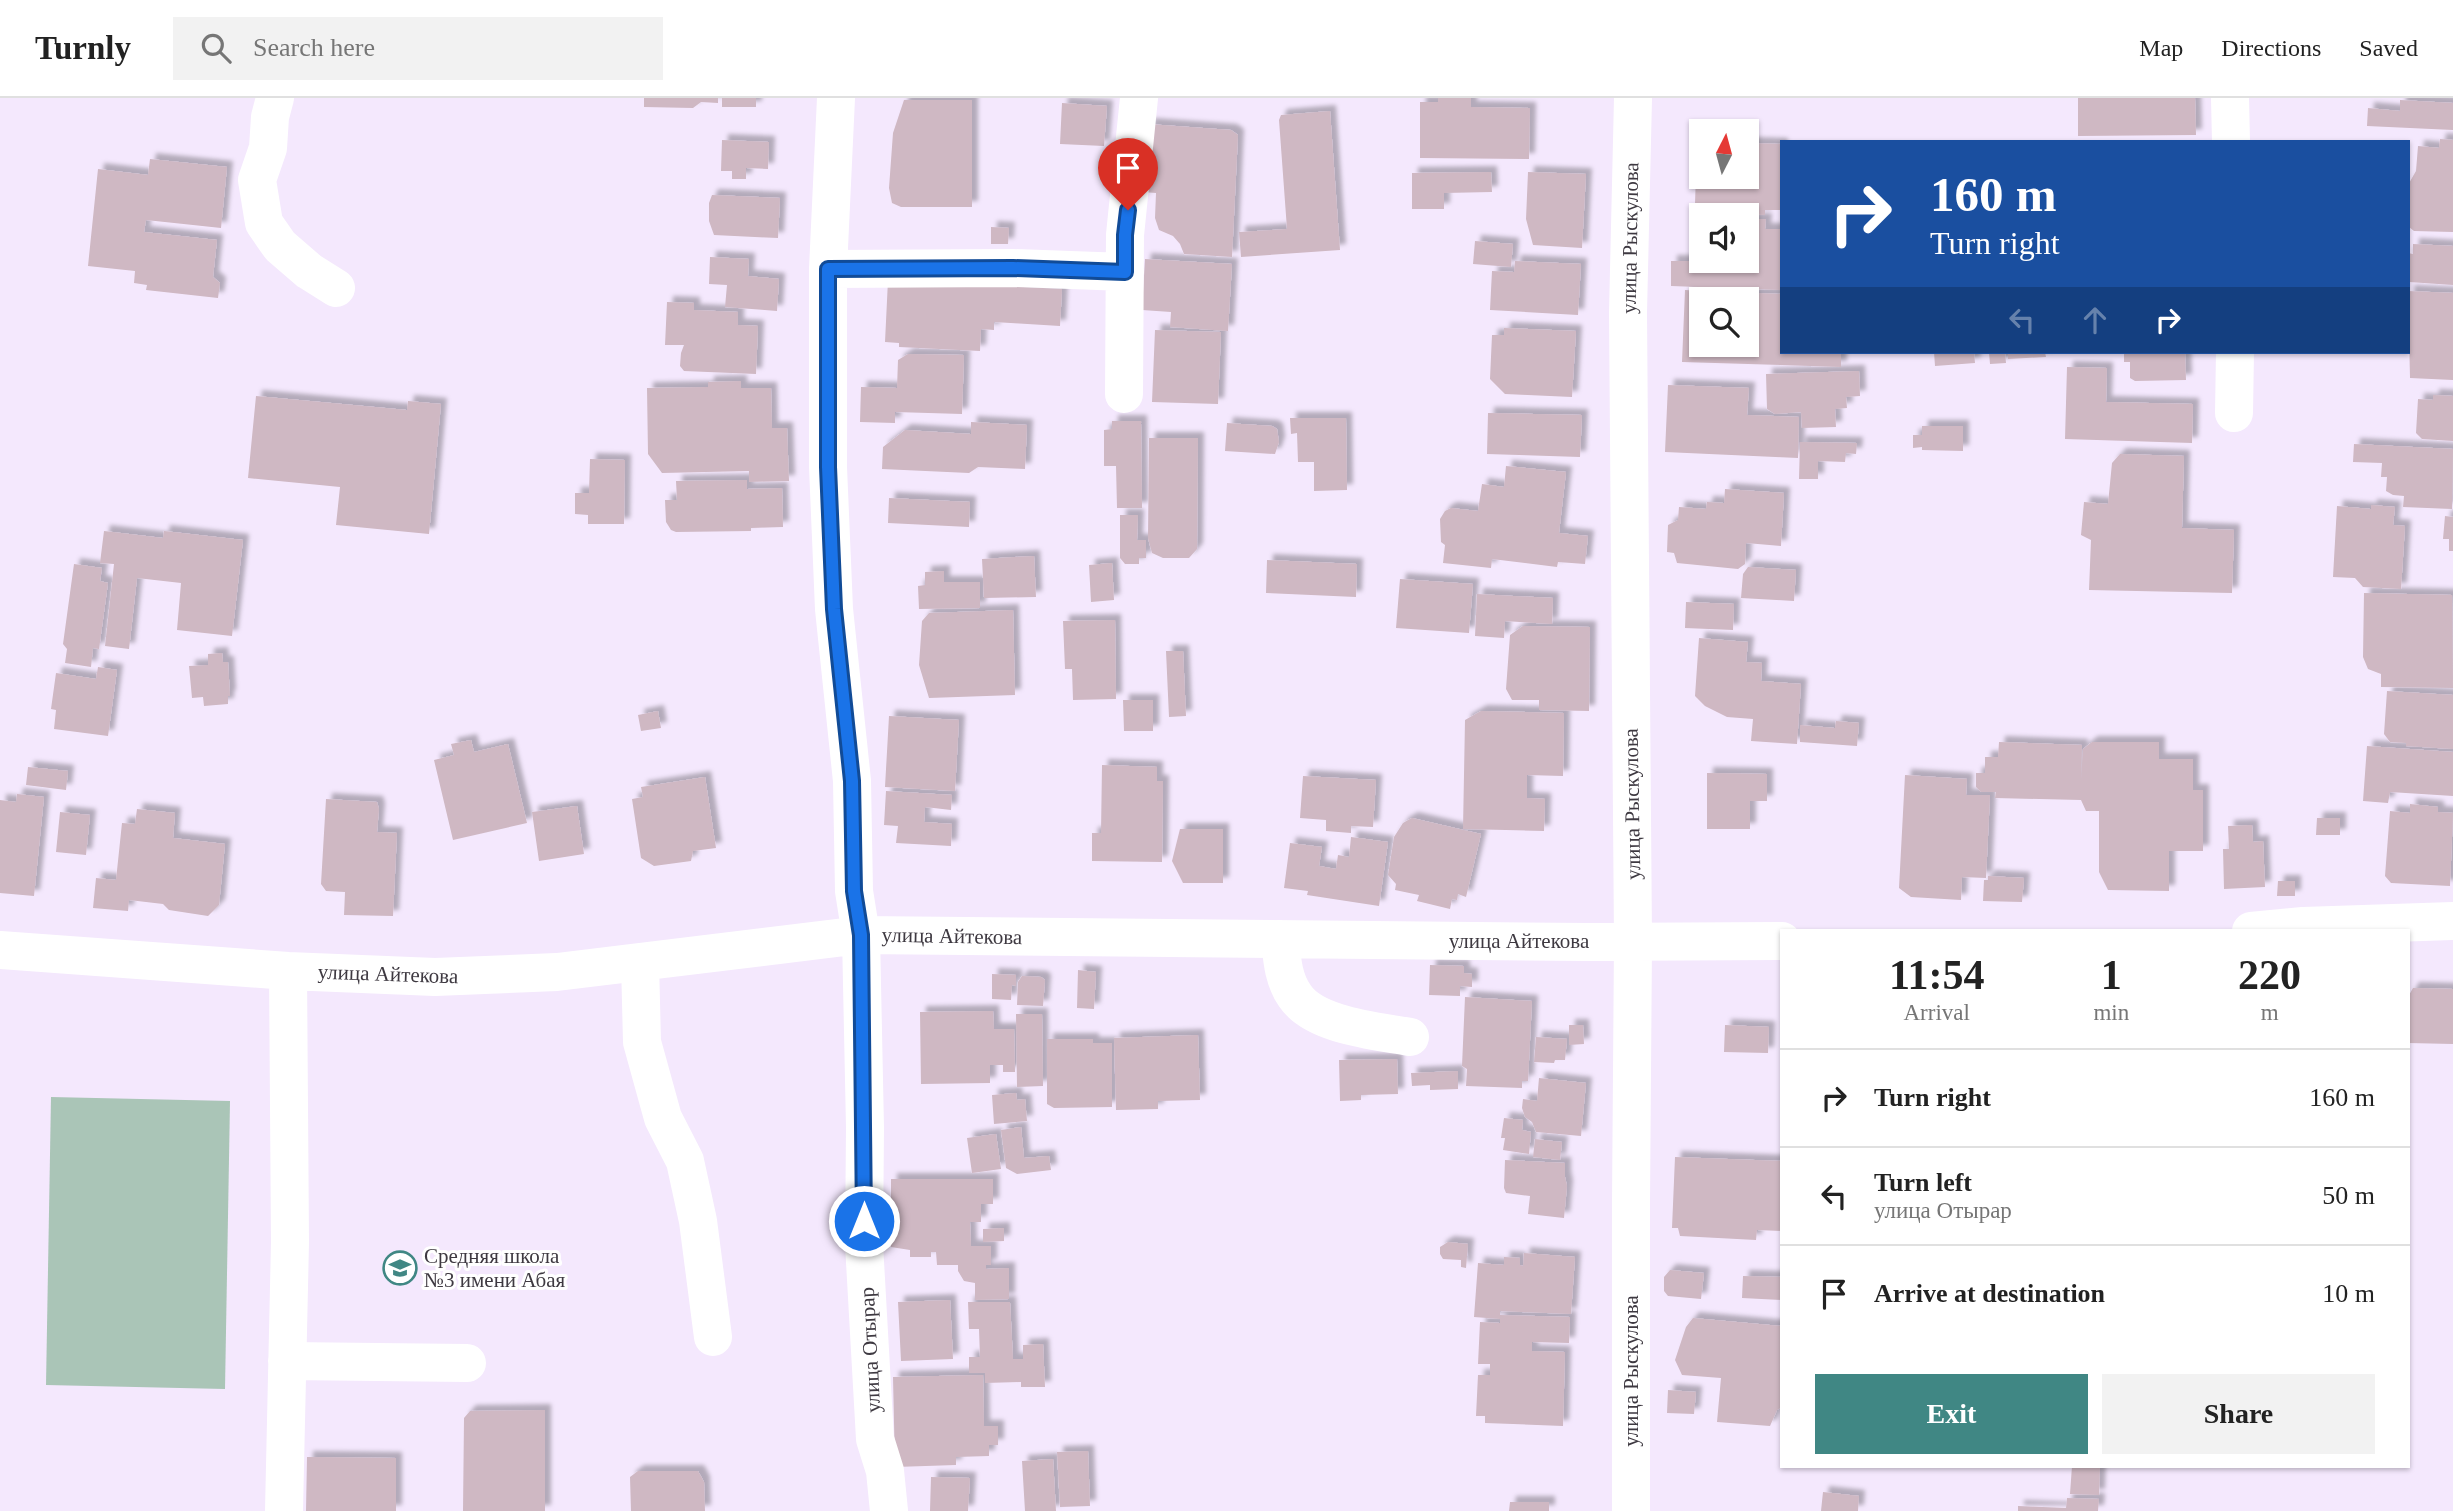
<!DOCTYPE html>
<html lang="en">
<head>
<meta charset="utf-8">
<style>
  body { margin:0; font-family:Georgia,serif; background:#f2f2f2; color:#222; height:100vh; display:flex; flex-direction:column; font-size:26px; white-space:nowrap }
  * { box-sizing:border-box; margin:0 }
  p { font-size:23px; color:#767676 }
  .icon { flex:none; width:38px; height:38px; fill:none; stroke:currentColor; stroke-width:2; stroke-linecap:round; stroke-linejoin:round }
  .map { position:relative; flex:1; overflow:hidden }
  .panel { position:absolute; left:1780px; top:831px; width:630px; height:539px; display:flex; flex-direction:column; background:#fff; border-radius:0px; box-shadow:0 2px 5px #0004 }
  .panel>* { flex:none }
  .banner { position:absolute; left:1780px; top:42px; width:630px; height:214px; border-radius:0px; box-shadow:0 2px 5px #0004; background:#1a4fa0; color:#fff; overflow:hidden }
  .needle { width:46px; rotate:6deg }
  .fabs { position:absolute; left:1689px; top:21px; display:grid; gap:14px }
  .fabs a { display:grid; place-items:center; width:70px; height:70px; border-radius:0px; background:#fff; box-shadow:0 2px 5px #0004; font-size:35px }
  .pin { position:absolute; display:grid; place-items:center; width:60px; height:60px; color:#fff; margin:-72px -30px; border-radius:50% 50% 50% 0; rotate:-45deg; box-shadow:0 0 7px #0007 }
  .pin .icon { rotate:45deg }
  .me { position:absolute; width:77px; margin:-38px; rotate:0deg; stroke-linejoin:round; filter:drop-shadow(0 0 5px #0008) }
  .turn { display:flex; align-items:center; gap:24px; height:147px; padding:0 35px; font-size:32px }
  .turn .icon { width:91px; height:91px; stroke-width:2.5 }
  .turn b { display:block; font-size:49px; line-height:60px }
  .lanes { display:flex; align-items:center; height:66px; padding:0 35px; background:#0003; justify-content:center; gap:35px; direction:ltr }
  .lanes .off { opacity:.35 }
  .eta { display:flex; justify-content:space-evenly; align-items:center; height:119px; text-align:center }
  .eta b { font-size:42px; font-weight:600; line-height:49px }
  .cta { display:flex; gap:14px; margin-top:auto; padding:14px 35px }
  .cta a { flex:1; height:80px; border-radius:0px; background:#408784; color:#fff; font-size:28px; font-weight:600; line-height:80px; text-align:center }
  .cta a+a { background:#f2f2f2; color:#222 }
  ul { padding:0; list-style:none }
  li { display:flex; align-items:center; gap:21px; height:98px; padding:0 35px; border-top:2px solid #e0e0e0 }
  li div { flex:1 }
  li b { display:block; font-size:26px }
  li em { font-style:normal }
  header { display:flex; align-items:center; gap:42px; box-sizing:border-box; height:98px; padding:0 35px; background:#fff; border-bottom:2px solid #e0e0e0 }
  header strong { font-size:33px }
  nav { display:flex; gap:38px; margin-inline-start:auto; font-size:24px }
  .search { width:490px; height:63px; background:#f2f2f2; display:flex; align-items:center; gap:18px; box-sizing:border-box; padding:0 24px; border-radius:0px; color:#767676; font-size:26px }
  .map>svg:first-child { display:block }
</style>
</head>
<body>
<header>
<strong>Turnly</strong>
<div class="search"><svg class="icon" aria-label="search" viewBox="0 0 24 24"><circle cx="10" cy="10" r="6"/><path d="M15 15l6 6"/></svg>Search here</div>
<nav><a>Map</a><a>Directions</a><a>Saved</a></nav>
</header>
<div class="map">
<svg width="2453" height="1413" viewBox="0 0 2453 1413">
  <defs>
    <filter id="shadow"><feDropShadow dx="6" dy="-6" stdDeviation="2" flood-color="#0004"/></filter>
  </defs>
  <rect width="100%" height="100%" fill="#f4e8fd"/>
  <path fill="#aac5b7" d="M51 999 230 1003 225 1291 46 1287Z"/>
  <path fill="#cfb8c3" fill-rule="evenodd" filter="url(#shadow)" d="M644 0H718V5L701 4 693 10 644 9Z
    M722 0H756V9H722Z
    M1438 0H1471V9L1530 10 1529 61 1420 60V4H1438Z
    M2078 0H2195L2196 37 2078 38Z
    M904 2H972V109H901L892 105 889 90 893 35Z
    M2400 2 2453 5V32L2367 28 2368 10 2400 13Z
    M1062 5 1107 8 1104 48 1060 46Z
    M1330 13 1340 152 1241 159 1239 134 1287 131 1279 22 1281 17Z
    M1148 26 1231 32 1238 37 1232 159 1184 156 1180 146 1173 138 1159 132 1155 120 1156 95 1143 94Z
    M2440 41 2453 42V134L2414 133 2409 129 2408 87 2416 73 2418 48 2439 50Z
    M722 42 769 44 768 71 746 70V81H732V73H721Z
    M1697 43 1701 44V79H1746V45L1782 46V112H1765V117L1708 115 1702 107 1695 106Z
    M150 61 227 69 221 130 146 122 144 134 217 142 213 179 220 185 218 200 146 192 147 187 134 185 135 173 88 168 98 71 148 77Z
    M1491 74 1492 94 1444 95V111H1412V75Z
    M1528 74 1586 76 1582 150 1533 147 1526 121Z
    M712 97 780 100 778 140 714 137 709 123V105Z
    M1746 121H1766L1765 131H1782V192L1671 188V163H1746Z
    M991 129 1009 130 1008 146H991Z
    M1475 143 1513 146 1511 169 1473 166Z
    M2413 146 2453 148V187L2409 184 2408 155 2413 156Z
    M710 159 749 161 748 178 779 181 777 213 725 209 727 187 709 186Z
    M1145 161 1232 166 1228 233 1170 229 1171 214 1142 212Z
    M1515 163 1581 166 1578 217 1490 212 1492 173 1514 174Z
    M888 182 1062 191 1060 228 994 224V232L981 231 980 253 899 249V245L885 244Z
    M1685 192 1782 196V254H1841V269L1682 264ZM1701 201H1746V247H1701Z
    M2408 193 2453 195V282L2410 280Z
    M667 204 694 205V212L738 214V227L758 228 756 276 684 273 680 268 681 255 684 247H665Z
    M1504 230 1576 233 1572 299 1505 296 1490 281 1492 237H1504Z
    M1155 232 1221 234 1218 306 1152 304Z
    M1934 254H1974L1975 265 1935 268Z
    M1989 254H2005L2006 265 1990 266Z
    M2008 254H2045L2046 259 2008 261Z
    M2124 254H2185L2186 282 2135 283 2130 280V264H2124Z
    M908 256 964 257 962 316 895 314V325L860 324 861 289 897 290 898 262Z
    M2067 269 2107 270 2106 304 2193 306 2192 345 2065 341Z
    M1859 273 1860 298 1846 299 1847 310 1835 311 1836 329 1802 330 1801 314 1775 316 1767 311 1766 276Z
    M741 283V290H771L772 330H787L789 383 749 384V373L662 375 648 356 647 290 708 289V284Z
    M1668 287 1749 290 1747 317 1799 319 1798 360 1665 354Z
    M2433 297 2453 298V343L2422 341 2416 335 2418 301 2433 302Z
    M256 298 407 312 408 303 441 306 429 436 336 427 340 389 248 380Z
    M1488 315 1582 317 1580 359 1487 356Z
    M1290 320H1346L1347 392 1314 393V364H1298L1297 335 1291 336Z
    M1112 323H1141L1142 410H1117L1116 368H1104V332L1112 331Z
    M971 324 1027 327 1025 371 978 369 969 375 882 371 883 349 905 332 971 336Z
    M1227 325 1272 328 1277 331 1279 344 1275 356 1225 353Z
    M1922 328H1963V353L1922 352V349L1913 350V337H1922Z
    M1149 340H1198L1197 451 1189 460H1163L1152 455 1148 440Z
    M1800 344 1857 345 1856 356 1846 355 1845 364 1818 363V381H1799Z
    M2354 346 2453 351 2452 411 2403 409 2404 398 2393 397 2386 393 2387 379H2381L2382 365 2353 364Z
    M2120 356 2184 358 2182 430 2234 432 2232 495 2089 492 2091 442 2081 437 2084 404 2108 406 2112 365Z
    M590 361 625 362 624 426H588V417L575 416V395H589Z
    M1506 368 1566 374 1559 435 1588 438 1585 466 1558 464 1557 469 1492 461 1491 470 1443 465 1445 447 1441 444 1440 421 1445 413 1451 410 1478 413 1482 386 1504 389Z
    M747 382V391L782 390 783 429 751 430V433L676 434 671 432 666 424 665 402H677L676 383Z
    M1725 391 1784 395 1781 448 1746 445 1745 466 1738 471 1677 465 1674 455 1667 454 1668 427 1678 422 1679 409 1706 411 1707 404 1724 405Z
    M889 400 970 404 969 429 888 425Z
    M2371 407 2395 409 2393 427 2405 428 2401 491 2363 489 2355 480 2333 479 2337 408 2371 411Z
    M1120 417H1138L1137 442H1146V460H1139V466H1125L1120 460Z
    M2445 418 2453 419V453H2449V441H2443Z
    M104 433 163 440 164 433 243 442 232 538 177 532 181 485 137 480 129 551 105 548 114 466 100 465Z
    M1034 458 1036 499 984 500 982 461Z
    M1267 462 1357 466 1356 499 1266 495Z
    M1112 465 1114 502 1091 504 1089 467Z
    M74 466 102 470 100 483 108 485 99 551 93 550 91 569 65 565 67 551 63 546Z
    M1748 469 1796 472 1794 503 1741 500 1743 476Z
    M944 473V484H980V510L919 511 918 488 925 487V474Z
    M1400 481 1473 486 1469 535 1396 530Z
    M2364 495 2452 497 2453 590 2381 589V576L2368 571 2363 559Z
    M1477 496 1553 500 1552 526 1505 523 1504 540 1475 538Z
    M1686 504 1734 506 1733 532 1685 530Z
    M1013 512 1015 597 929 600 919 567 922 523 929 515Z
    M1115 522 1116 601 1073 602 1072 571H1065L1063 523Z
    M1523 528 1590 529 1589 613 1539 612V602H1512L1506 591 1510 537Z
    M1699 540 1748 544 1746 564 1762 565 1761 583 1801 586 1797 646 1751 643 1753 621 1727 619 1705 608 1695 598Z
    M1166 553H1183L1186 618 1169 619Z
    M222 555 223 564H228L230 598H228V606L204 608 203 599 192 600 189 568 208 567V556Z
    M98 569 117 572 108 638 54 631 56 612 51 611 56 575 96 581Z
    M2387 593 2453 597V651L2406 648V645L2390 644 2384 636Z
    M1123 602H1153V633H1124Z
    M658 613 661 630 641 633 638 617Z
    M1481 613 1564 615 1563 678 1527 677V700L1545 701 1544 733 1463 731 1465 622Z
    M889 618 959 622 955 693 885 689Z
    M1836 623 1859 625 1857 648 1800 644V627L1835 630Z
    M471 642 474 654 508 646 527 725 453 742 434 662 454 657 451 646Z
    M1999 644 2082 647 2081 682 2083 651 2092 644H2159V661H2193V692H2203V753H2169V793L2108 792 2099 774V713H2086L2081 702 1995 700 1996 694H1981L1976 689V675H1985V659H1998Z
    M2367 648 2453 654V698L2390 694 2388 705 2363 703Z
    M1102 667 1157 669V683H1163L1162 764 1092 763V735H1101Z
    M28 669 68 673 66 692 26 687Z
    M1707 675 1767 676V703H1750V731H1707Z
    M1905 677 1967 681 1966 697H1990L1986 780 1962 779 1961 802 1911 799 1899 790Z
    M1303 678 1376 682 1373 729 1351 728V735L1326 733V722L1300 720Z
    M705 679 716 750 693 753 691 763 654 768 641 760 632 701 643 699 641 689Z
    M886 693 952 697 951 712 925 709 924 724 952 726 951 748 896 745 898 728 884 727Z
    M17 696 44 699 34 798 0 795V702L16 704Z
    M326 701 377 704 379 711 377 734 397 735 393 818 344 817 345 794 326 793 321 786Z
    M2410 706 2438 709V714L2453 715 2450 788 2391 785 2385 778 2390 713 2410 715Z
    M577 708 584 756 539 763 532 714Z
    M137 711 175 715 173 740 225 746 219 807 208 818 169 812 163 806 129 802 128 813 93 810 96 780 116 782 122 725 135 726Z
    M60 714 90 717 86 757 56 754Z
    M1412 720 1481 736 1466 799 1458 796 1457 802 1452 801 1450 811 1417 803 1419 797 1395 792 1396 786 1388 777 1394 739 1403 725Z
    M2317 720H2340V737H2316Z
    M2252 727 2253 744 2263 743 2265 789 2224 791 2223 751H2229L2228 728Z
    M1180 731H1223V785H1183L1172 763Z
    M1351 739 1388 744 1379 808 1307 797 1308 793 1284 790 1290 745 1322 749 1319 768 1336 771 1338 757 1349 759Z
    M1988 778 2024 780 2022 804 1983 803 1984 782H1988Z
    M2278 783H2295V798H2277Z
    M1430 867 1464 868V875L1472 876V889L1460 888V898L1429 897Z
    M1078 872 1096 874 1094 911 1077 910Z
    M992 876 1016 877V888L1012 887 1011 902 992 901Z
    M1022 878 1041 879 1045 882 1043 908 1017 907 1018 884Z
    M2413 890 2453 891V946L2408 945V899Z
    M1465 899 1532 903 1528 983H1522V990L1466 988 1467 971 1462 968Z
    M993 913 994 931H1014L1015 974H1003V967H990V985L921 986 920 914Z
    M1016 916H1042L1043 988 1017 989Z
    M1569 927H1583L1584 946 1569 947Z
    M1725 927 1769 929 1768 955 1724 954Z
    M1198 937 1200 1002 1158 1003V1011L1116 1012 1114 940Z
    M1536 939 1567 941 1565 962H1555L1554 965 1534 964Z
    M1047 941H1093V945H1112V1009L1054 1010 1047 1006Z
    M1397 961 1398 996 1361 997V1002L1340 1003 1339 962Z
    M1458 973V991L1430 992V987L1412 988 1411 975Z
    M1539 980 1586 985 1581 1038 1536 1034 1532 1024 1525 1019 1522 1010 1523 1001 1537 1003Z
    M1016 995 1017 1002 1025 1001 1027 1023 994 1026 992 997Z
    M1504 1020 1523 1022 1522 1032 1531 1034 1529 1056 1503 1052 1505 1040H1501Z
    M1021 1029 1024 1060 1049 1058 1051 1072 1017 1076 1006 1070 1001 1032Z
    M996 1036 1001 1071 972 1075 967 1040Z
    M1535 1041 1562 1044 1560 1062 1533 1059Z
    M1675 1059 1782 1063V1133L1757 1132 1756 1142 1680 1138 1678 1130H1672Z
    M1505 1062 1565 1065V1079L1567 1088 1564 1120 1528 1116 1530 1098 1506 1095 1504 1090Z
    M891 1081H993V1106H981V1124H970L971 1148H991V1167H986V1171L1009 1170V1201L975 1202V1185L964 1183 958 1173V1167H937L936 1154H931V1159H910V1152L891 1149Z
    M1004 1130V1143L983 1144V1131Z
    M1448 1144 1468 1146 1466 1170 1461 1169V1162L1443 1161 1440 1156V1149Z
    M1524 1155 1575 1159 1571 1216 1500 1213V1217L1570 1219 1569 1245 1532 1244V1253L1565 1254 1563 1328 1485 1325V1318H1476L1478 1277H1490V1266H1478L1480 1224 1500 1225V1221L1474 1219 1478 1165 1504 1167V1159L1520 1160V1167L1523 1168Z
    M1670 1172 1704 1175 1701 1201 1668 1198 1664 1193V1179Z
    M1743 1178 1782 1179V1202L1742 1200Z
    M950 1202 953 1261 901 1263 898 1204Z
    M968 1204H1010L1013 1261H1023V1247L1043 1246 1045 1289H1021V1284L985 1285V1275H969V1259H980L979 1231H969Z
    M1693 1220 1782 1228V1309L1777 1312 1770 1328 1717 1324 1721 1280 1682 1277 1675 1262 1686 1229Z
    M983 1277 984 1328H998V1347H989V1358L956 1359V1367L895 1369 893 1279Z
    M1668 1292 1696 1294 1694 1316 1667 1315Z
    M545 1312V1413H463L464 1320 470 1313Z
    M1088 1353 1090 1408 1060 1409 1057 1354Z
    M307 1359 396 1360V1413H306Z
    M1053 1361 1056 1413H1025L1022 1363Z
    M2072 1368H2100L2099 1397 2070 1396Z
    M638 1373H698L704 1384 705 1413H631L630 1379Z
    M931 1379 970 1380 968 1413H930Z
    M1823 1394 1859 1398 1858 1413H1821Z
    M2067 1400 2099 1401 2098 1413H2018V1408L2066 1410Z
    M1510 1404H1549V1413H1509Z"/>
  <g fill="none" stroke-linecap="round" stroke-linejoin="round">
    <path stroke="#fff" stroke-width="38" d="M275 0 270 19 268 50 257 82 264 125 280 148 309 173 336 190
      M836 0 828 171V369L834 511 852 683 854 793 861 837 865 1030 864 1146 875 1341 885 1373 889 1413
      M2230 0 2231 44
      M828 171 1013 170 1125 174
      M1124 296 1125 137 1139 0
      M2234 315 2235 254
      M2251 833 2303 828 2453 823
      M1280 841C1282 861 1283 881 1295 898 1315 928 1378 933 1410 939
      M0 852 288 873 435 879 557 874 861 837 1587 844 1782 843
      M640 864 642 944 663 1020 685 1063 698 1123 713 1239
      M287 1263 467 1265
      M284 1413 290 1144 288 873
      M1631 1413V1106L1633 843 1628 215 1633 0"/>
  </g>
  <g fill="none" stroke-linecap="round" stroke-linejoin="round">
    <defs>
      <path id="route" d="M864 1123 861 837 854 793 852 683 834 511 828 369V171L1013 170 1125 174V137L1128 112"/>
    </defs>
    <use href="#route" stroke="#114b97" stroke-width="18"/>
    <use href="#route" stroke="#1a73e8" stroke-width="12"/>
  </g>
  <defs>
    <symbol id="school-ring" viewBox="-11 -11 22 22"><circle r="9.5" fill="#fff" stroke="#408784" stroke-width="1.5"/><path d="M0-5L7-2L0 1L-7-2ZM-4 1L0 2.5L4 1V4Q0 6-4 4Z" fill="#408784"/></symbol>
  </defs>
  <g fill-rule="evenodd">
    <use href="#school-ring" x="381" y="1151" width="38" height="38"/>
  </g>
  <g text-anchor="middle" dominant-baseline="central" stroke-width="6" stroke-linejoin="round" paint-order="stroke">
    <g font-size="21" fill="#3e3941" stroke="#fff">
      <text transform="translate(1630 140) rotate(-89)">улица Рыскулова</text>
      <text transform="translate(1632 706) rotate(-91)">улица Рыскулова</text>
      <text transform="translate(952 838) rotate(1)">улица Айтекова</text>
      <text x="1519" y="843">улица Айтекова</text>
      <text transform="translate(388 876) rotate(2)">улица Айтекова</text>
      <text transform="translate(870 1252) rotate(-93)">улица Отырар</text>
      <text transform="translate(1631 1273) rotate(-90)">улица Рыскулова</text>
    </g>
    <g font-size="21" fill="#3e3941" stroke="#fff" text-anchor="start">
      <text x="424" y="1158">Средняя школа<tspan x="424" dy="24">№3 имени Абая</tspan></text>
    </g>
  </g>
</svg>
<div class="fabs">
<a><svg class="needle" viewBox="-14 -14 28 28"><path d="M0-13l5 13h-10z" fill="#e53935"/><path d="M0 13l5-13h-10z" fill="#767676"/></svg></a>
<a><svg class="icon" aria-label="sound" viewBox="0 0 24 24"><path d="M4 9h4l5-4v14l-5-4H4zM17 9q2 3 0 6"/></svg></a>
<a><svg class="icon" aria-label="search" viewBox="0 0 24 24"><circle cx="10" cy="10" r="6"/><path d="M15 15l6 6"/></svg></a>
</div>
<div class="pin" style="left:1128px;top:112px;background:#d93025"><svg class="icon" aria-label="arrive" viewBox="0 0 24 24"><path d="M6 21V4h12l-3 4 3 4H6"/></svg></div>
<svg class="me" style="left:864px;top:1123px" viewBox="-20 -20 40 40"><circle r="17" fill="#1a73e8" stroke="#fff" stroke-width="3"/><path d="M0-11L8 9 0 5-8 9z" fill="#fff"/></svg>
<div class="banner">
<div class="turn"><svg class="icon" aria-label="right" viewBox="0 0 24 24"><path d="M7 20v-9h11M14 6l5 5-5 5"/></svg><div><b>160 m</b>Turn right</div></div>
<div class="lanes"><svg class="icon off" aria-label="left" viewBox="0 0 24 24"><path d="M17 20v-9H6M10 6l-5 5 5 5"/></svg><svg class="icon off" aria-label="ahead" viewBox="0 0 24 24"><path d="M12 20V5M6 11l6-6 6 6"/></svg><svg class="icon" aria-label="right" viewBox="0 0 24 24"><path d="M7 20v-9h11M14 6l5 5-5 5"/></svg></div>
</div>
<section class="panel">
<div class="eta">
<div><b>11:54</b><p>Arrival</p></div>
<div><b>1</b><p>min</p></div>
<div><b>220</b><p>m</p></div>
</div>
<ul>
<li><svg class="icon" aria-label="right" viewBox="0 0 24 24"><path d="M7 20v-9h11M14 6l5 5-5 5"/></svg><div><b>Turn right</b></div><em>160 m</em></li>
<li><svg class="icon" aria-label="left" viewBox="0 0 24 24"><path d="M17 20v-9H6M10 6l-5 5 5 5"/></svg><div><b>Turn left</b><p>улица Отырар</p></div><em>50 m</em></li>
<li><svg class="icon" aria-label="arrive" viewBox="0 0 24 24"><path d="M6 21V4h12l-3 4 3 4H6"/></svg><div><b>Arrive at destination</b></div><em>10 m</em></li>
</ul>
<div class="cta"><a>Exit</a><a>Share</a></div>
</section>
</div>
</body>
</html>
